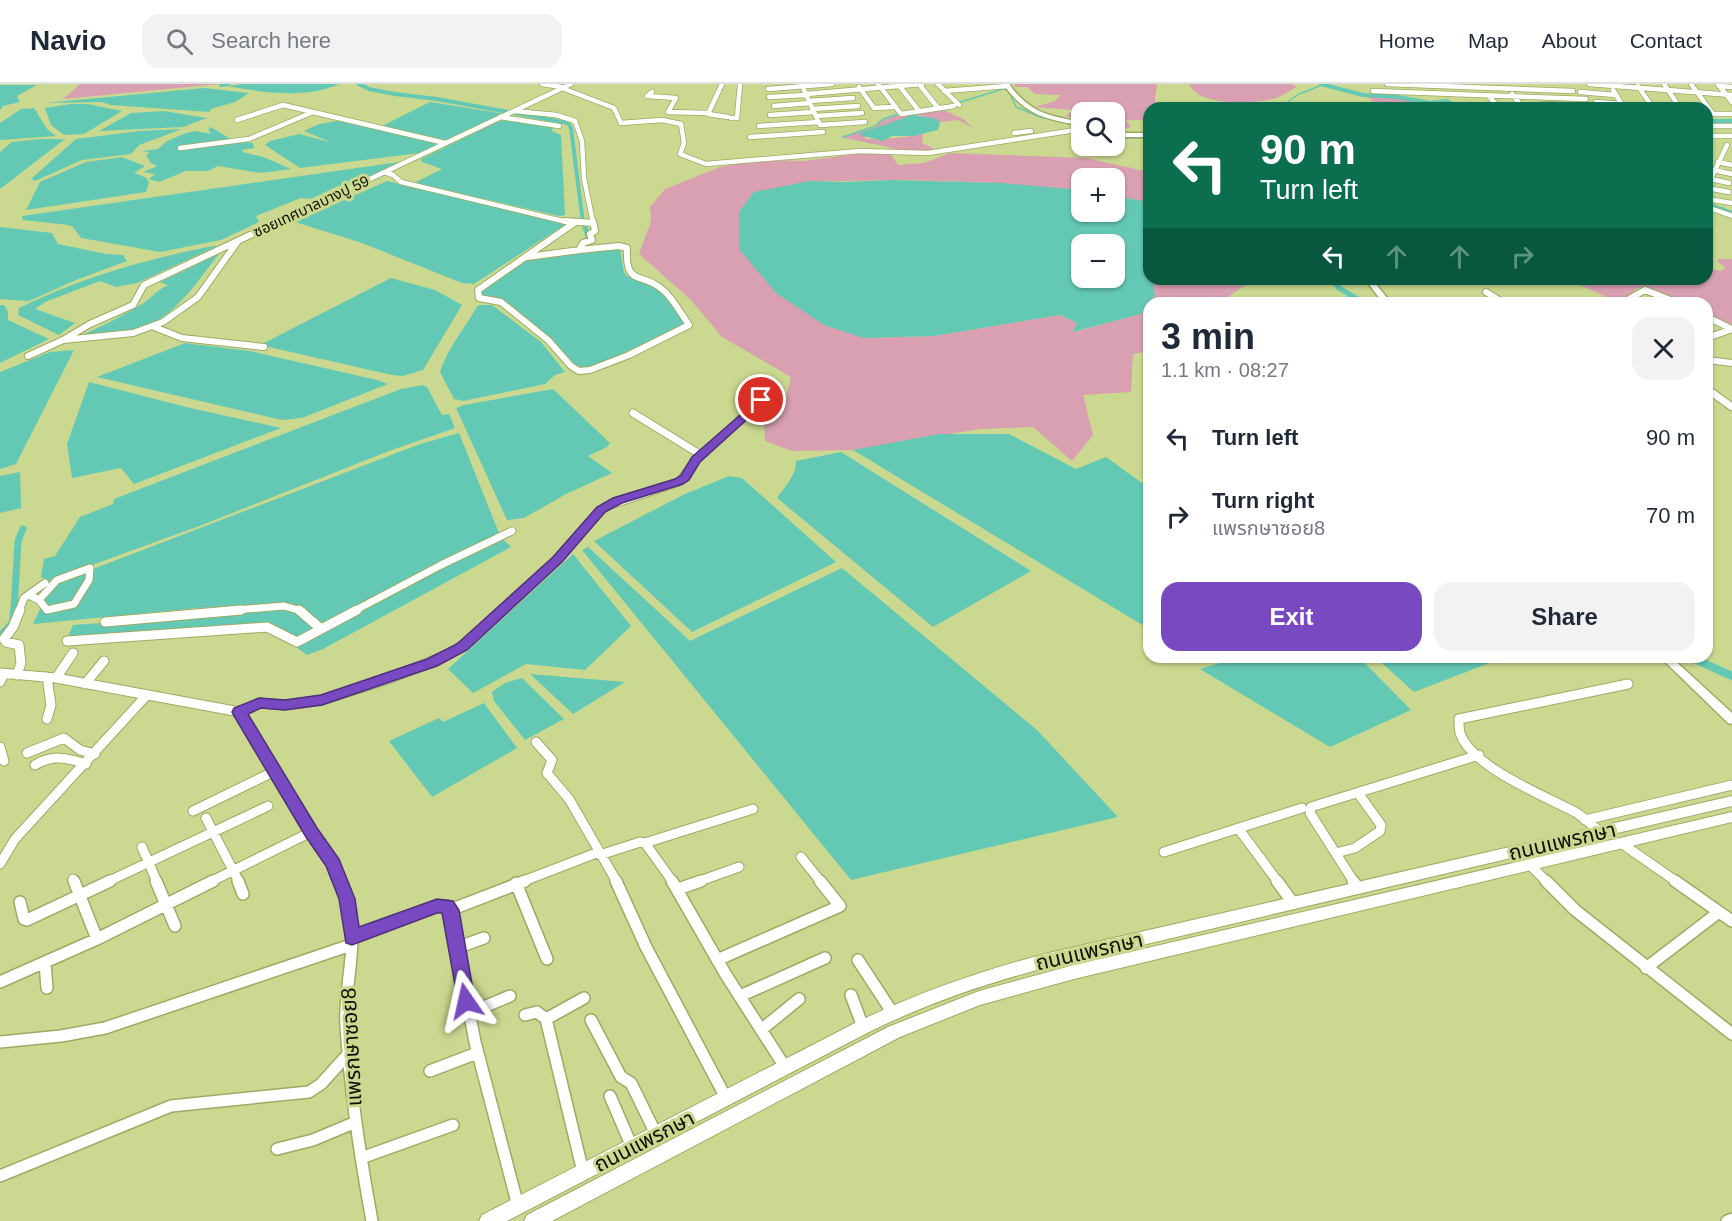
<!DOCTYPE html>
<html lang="en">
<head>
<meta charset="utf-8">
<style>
  body { margin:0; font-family:Helvetica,"Noto Sans Thai",sans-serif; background:#f2f2f3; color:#1f2937; height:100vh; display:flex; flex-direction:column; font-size:22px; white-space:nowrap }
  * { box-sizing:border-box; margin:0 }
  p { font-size:20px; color:#747a83 }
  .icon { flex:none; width:33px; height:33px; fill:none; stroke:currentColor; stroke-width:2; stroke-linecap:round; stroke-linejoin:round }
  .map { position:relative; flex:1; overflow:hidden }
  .drawer { position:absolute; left:1143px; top:213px; width:570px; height:366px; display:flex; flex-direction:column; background:#fff; border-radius:18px; box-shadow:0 2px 4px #0004 }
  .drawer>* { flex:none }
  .top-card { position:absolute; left:1143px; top:18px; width:570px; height:183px; border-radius:18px; box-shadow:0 2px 4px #0004; background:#0b6e4f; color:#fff; overflow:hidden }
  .buttons { position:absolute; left:1071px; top:18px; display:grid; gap:12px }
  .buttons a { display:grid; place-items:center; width:54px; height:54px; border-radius:12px; background:#fff; box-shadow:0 2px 4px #0004; font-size:30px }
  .pin { position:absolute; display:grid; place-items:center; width:51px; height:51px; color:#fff; margin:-26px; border:3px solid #fff; border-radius:50%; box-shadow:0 2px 6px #0007 }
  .me { position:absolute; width:66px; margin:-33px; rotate:349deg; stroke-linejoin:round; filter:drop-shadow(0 0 4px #0008) }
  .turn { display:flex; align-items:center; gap:21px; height:126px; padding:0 18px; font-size:27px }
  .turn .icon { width:78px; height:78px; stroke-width:2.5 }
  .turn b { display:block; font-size:42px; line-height:51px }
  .lanes { display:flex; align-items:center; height:57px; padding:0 18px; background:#0003; justify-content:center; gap:30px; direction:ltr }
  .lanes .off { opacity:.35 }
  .round { display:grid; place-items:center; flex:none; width:63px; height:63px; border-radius:18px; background:#f2f2f3 }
  .overview { display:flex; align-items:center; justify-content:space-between; height:102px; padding:0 18px }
  h1 { font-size:36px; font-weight:700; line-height:45px }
  .action { display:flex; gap:12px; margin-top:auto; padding:12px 18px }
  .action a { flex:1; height:69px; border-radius:18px; background:#7949c1; color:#fff; font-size:24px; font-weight:700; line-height:69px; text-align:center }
  .action a+a { background:#f2f2f3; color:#1f2937 }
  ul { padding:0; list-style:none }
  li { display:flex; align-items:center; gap:18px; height:78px; padding:0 18px }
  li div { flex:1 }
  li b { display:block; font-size:22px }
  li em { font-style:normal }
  header { display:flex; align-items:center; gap:36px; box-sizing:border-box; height:84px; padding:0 30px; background:#fff; border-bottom:2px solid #e0e1e3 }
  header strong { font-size:28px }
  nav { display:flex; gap:33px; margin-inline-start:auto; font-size:21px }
  .search { width:420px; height:54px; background:#f2f2f3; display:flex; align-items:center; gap:15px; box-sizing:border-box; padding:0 21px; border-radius:18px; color:#747a83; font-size:22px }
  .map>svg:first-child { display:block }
</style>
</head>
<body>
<header>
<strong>Navio</strong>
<div class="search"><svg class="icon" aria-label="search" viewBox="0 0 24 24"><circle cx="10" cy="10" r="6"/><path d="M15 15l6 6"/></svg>Search here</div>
<nav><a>Home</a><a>Map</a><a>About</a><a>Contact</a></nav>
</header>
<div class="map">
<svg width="1732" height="1137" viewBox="0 0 1732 1137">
  <rect width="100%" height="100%" fill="#cad98f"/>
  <path fill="#d9a0b2" d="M80 0H220L63 15Z
    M1015 0H1157L1155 14 1156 24H1149V36H1126L1131 43 1115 46 1114 28H1082L1081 37 1066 32 1073 26 1035 23 1055 17 1061 11 1035 10 1027 3H1014Z
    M1189 0H1292L1297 3C1290 6 1283 12 1276 14 1257 20 1198 23 1189 0Z
    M1367 12 1397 13 1426 20 1445 18 1460 24 1437 22 1440 24 1399 20 1396 21 1414 24H1379Z
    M942 25 963 35 973 44 958 36 940 38 918 31 863 48 866 55C885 55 904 54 923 50L922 59 933 64V66L905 67 841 53 876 43 877 39 893 32Z
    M888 66 898 81 924 79 950 69 1086 74 1149 88V118L1115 112 1114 94H1082L1081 106C1018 101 955 96 892 96 864 96 837 98 809 97L864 254 934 252 1060 231 1077 239 1074 248 1141 230 1155 211 1152 195H1255L1223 216 1227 219H1149V267L1133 270 1131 308 1083 311 1093 351 1072 377 1033 343 980 345 853 366 792 367 765 357 764 335 786 313 791 293 722 253 690 215 639 170 651 137 650 123 665 105 720 83 761 76 803 77Z
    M1718 175H1732V243L1707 231V219H1681L1642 203 1636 205 1619 219 1567 195H1707V184L1721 187 1726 184 1718 178Z"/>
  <path fill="#64c9b4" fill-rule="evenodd" d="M244 0H340C304 15 265 9 227 2Z
    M0 1H37L17 12 20 18 3 22 0 26Z
    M204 4 249 9 235 18 211 25 209 28 111 21 101 18 45 19Z
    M430 18 499 29 501 30 446 56 382 42Z
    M70 20H88L122 27 84 50 64 51 51 41 45 24Z
    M34 24 47 45 56 52 0 56V39L21 25Z
    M164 27 207 34 183 43 99 47 131 29Z
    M913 31 937 35 940 39 938 46 913 52H892L883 57 860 51 863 48Z
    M344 36 440 60 419 69 300 84 265 61 270 57 299 50 330 58 304 47 319 40Z
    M507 36 553 43 552 47 561 51 565 131 559 132 414 99 442 85 422 78 421 75 497 38Z
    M211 43 232 56 253 59 254 64 242 66 243 68 266 74 291 85 261 89 218 82 208 87H186L159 98 149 95 155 90 143 88 157 82 151 79 146 71 150 69 143 67 158 65 167 57 186 49 196 47 211 50 208 45Z
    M182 45 139 61 131 70 82 76 35 97 31 95 76 55 139 47Z
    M40 55H65L0 105V68L12 58Z
    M122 73 145 82 134 89 145 93 149 98 146 108 26 126 40 98 86 78Z
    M399 78 358 98 338 102 311 115 301 114 256 132 259 138 221 156 160 168 81 154 73 143 68 141 23 136 22 132Z
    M890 96 1002 99 1081 106 1082 128H1114L1115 112 1149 118V195H1152L1155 211 1141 230 1073 248 1077 239 1060 231 934 252 864 254 824 241 776 209 739 165V128L754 108 809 97 845 98ZM1082 160H1114V194H1082Z
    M387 97 566 140 474 200 462 199 362 159 295 138Z
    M0 143 52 149 58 160 106 170 123 171 127 177 76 196 29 217 0 215Z
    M213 162H217L137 199 116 203 100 197 45 218 35 225 75 239 59 251 18 231 19 224C80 194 146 175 213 162Z
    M620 165 624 188 627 192 659 205 686 240 586 286 579 287 556 262 500 215 480 211 482 203 520 177 545 172Z
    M219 170C195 200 174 236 134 246 117 251 97 251 78 253 100 243 121 233 142 220 151 214 157 206 168 201L160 198Z
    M391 194 435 206 462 221 423 286 403 292 392 291 260 261Z
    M0 221H4L8 228V236L49 255 0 279Z
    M478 221H492L541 258 565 288 555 291 545 300 463 317 454 315 440 288C448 263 465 244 478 221Z
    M185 259 250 267 377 296 388 300 302 334 282 336 97 293Z
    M74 266 16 380 0 385V288L50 268Z
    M89 298 186 323 281 344 134 400 121 384 72 394 67 360Z
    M422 301 427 303 442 331 449 330 455 344 389 367 202 441 48 497 41 493 44 475 55 472 80 433 113 420 114 415 401 305Z
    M553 305 610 359 607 363 588 372 612 389 566 410 524 434 507 436 456 324 464 321Z
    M459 349 499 449 321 540 303 523 288 519 198 524 33 540 51 501 420 360Z
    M939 350H1009L1076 385 1106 373 1149 404V545L853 366Z
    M841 368 1031 487 933 543 777 414C784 404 797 390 796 377Z
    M20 388 21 424 0 429V392Z
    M729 392 742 394 836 478 692 548 594 457 685 410Z
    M501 453 511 463 323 565 307 571 270 544 66 557 73 541 292 526 319 547Z
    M588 463 690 557 842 484 1037 646 1118 733 851 796 582 466Z
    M573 470 631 542 585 586 526 580 473 609 448 585Z
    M1240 573H1359L1411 626 1330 663 1200 585Z
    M1375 573H1505L1414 608Z
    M530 590 625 598 573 630Z
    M522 594 564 635 525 656 494 617 492 608 505 599Z
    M484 619 517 664 432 713 389 657 439 634 443 638Z"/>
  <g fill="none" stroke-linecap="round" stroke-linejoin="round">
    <path stroke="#64c9b4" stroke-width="1.5" d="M1001 0 1002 4 1009 7 1016 23 1040 33 1082 43
      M957 19 1003 5
      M1279 24 1299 10 1322 1
      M843 53 875 42 883 35 899 30
      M1114 54H1149"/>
    <path stroke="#64c9b4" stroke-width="4" d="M359 0 369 5 395 10 437 15 568 39 571 44 583 139
      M1321 0 1363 11 1397 13 1431 19 1446 17 1461 24
      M221 1 228 0
      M1707 37H1732
      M1707 120 1732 129"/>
    <path stroke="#64c9b4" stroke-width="5" d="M583 137 589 156
      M1331 195 1339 204 1364 219"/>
    <path stroke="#64c9b4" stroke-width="7" d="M14 527 18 457 23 445"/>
    <path stroke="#64c9b4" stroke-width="8" d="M0 553 13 539 14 526
      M1690 573 1732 592"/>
    <defs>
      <path id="minor-far4" d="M542 0 562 3
        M722 0 708 30 728 33
        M878 0 901 30 954 22
        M898 0 919 27
        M919 0 938 24
        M938 0 959 21
        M1387 0 1573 7
        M1589 0 1732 11
        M1664 0 1680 24
        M1691 0 1713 30
        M1718 0 1732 18
        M1638 2 1653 24
        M1719 2 1732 3
        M859 3 874 24 894 23
        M562 4 614 24 621 39 662 36 681 40 684 59 680 70 706 80 860 67 928 69 1082 45
        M768 5 832 0
        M804 6 820 41
        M1613 6 1624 24
        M944 7 1008 2
        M1373 7 1586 15
        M652 8 647 12 676 14 668 28 708 29
        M1580 8 1616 11
        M806 10 922 0
        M1512 10 1523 24
        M1489 12 1499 24
        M769 13 806 11
        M809 17 853 14
        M1596 18 1621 20
        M1543 20 1567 21
        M774 22 810 19
        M1567 22 1596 23
        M1291 24 1295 21 1302 24
        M812 25 858 22
        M514 27 556 31 575 37 582 57 584 94 593 139
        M1707 30H1732
        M770 31 814 28
        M816 32 862 29
        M500 33 559 42
        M731 34H737L740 0
        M237 36 283 21 445 59
        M820 41 865 38
        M759 42 819 38
        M1707 42H1732
        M1014 49 1031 47
        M1707 52H1732
        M750 53 823 48
        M180 64 249 55 313 28
        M1718 78 1732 81
        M1714 86 1732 90
        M384 88 393 91 401 98 571 139
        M1711 95 1729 99
        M1707 103 1727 61
        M1707 104 1729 108
        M1707 115 1732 119
        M1707 123 1732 132
        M277 139 571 0"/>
      <path id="minor-far3" d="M565 137 593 139
        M574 139 478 206 479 214 501 218 548 256 571 282 579 287 590 286 629 271 689 241C681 230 673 214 663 206 642 187 625 204 627 164L619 162 579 166 583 159 592 156 590 150 595 147 593 137
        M527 173 580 166
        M1486 208 1504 219
        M1622 219 1645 206 1678 219
        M1707 233 1732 245
        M154 243 182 254 264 263
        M1707 254 1732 245
        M63 256 90 240 133 221 144 201 280 137
        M28 272 63 256 133 249 163 238 198 213 238 157
        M1707 276 1732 279
        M1707 304 1716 311"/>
      <path id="minor-far2" d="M1714 310 1732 323
        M633 329 701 371
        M90 484 89 496 74 520 47 526 39 516 57 496Z
        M29 511 39 516
        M19 527 24 514 45 499
        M224 527 284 522 302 527
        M354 527 441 481 512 447
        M502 527 545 487 605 423 679 398 696 376 761 316"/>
      <path id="minor-far1" d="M299 526 321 545
        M105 538 241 526
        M67 557 267 543 297 558 357 526
        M0 589 56 594 240 628 311 748 333 779 340 798
        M17 591 21 579 19 561 6 558 4 555 13 543 20 526
        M47 593 51 621 47 635
        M56 594 73 569
        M0 598 4 590
        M85 600 104 577
        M240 628 259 619 285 621 322 616 391 594 449 570 472 555 503 526
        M536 658 552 676 547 689 569 715 617 798
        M0 663 4 677
        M27 669 64 654 80 666 95 670
        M35 681C53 670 67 674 86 680
        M193 727 275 687
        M206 734 239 798
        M1585 736 1732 701
        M1238 744 1278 798
        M1601 748C1592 742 1584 733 1575 728 1545 712 1471 683 1460 649 1459 645 1459 639 1459 635L1628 600
        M645 759 753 725
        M1621 759 1677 798
        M142 763 157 798
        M1164 768 1302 724
        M1336 769 1355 764 1380 747 1381 741 1358 709
        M600 771 640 758 645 759 673 798
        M801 773 821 798
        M0 780 15 755 146 612
        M1530 781 1547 798
        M73 795 74 798
        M107 798 268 722
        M210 798 311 748
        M521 798 599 768
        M697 798 739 783
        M1354 798 1310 729 1311 723 1479 671"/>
      <path id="minor" d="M74 797 97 855
        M156 797 175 842
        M238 797 243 810
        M340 797C347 815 352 835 352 855 352 884 344 912 346 942 350 1007 360 1072 372 1137
        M616 797 646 863 726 1014
        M672 797 726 891 785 983
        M1277 797 1293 819
        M1353 797 1358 804
        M1546 797 1575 826 1732 950
        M1675 797 1732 837
        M516 799 547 875
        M678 805 701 797
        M20 818 24 835 27 836 110 797
        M450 826 525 797
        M352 854 437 822H447L450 826 475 958 518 1122
        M456 864 484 854
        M717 876 840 822 820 797
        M858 876 892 928
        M45 879 47 904
        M1646 884 1719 828
        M0 898 97 855 213 797
        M851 911 863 943
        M740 912 825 874
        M469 929 510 912
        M525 931 537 928 546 935
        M591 936 621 993 631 999 656 1050
        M761 946 799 915
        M0 958 61 952 105 944 351 861
        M430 987 477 969
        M610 1012 632 1063
        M277 1065 313 1056 356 1038
        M361 1074 453 1041
        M583 1088 546 935 584 914
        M0 1092 171 1022 309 1008 321 1000 349 969
        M1727 1137 1732 1135"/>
      <path id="tertiary" d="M1003 0H1009C1030 29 1048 32 1082 38V42C1044 34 1027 33 1003 0Z
        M1114 49H1149V53H1114Z
        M1365 195H1372L1391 219H1383Z
        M1660 573H1671L1732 629V640L1728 639Z"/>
      <path id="secondary" d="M1732 712V722L1053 882C989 898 928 919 869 948L507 1137H479L482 1131 857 938C920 908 985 885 1053 868Z
        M1732 728V738L1074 895 980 921 900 953 552 1137H524L527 1131 888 943 979 907 1074 881Z"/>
    </defs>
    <use href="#minor-far4" stroke="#9cab63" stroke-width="6"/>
    <use href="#minor-far3" stroke="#9cab63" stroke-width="8"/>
    <use href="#minor-far2" stroke="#9cab63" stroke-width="9"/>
    <use href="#minor-far1" stroke="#9cab63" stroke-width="11"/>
    <use href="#minor" stroke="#9cab63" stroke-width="14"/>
    <use href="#tertiary" stroke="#9cab63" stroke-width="3"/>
    <use href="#secondary" stroke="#9cab63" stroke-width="2"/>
    <use href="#minor-far4" stroke="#fff" stroke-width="4.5"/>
    <use href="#minor-far3" stroke="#fff" stroke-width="6"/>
    <use href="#minor-far2" stroke="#fff" stroke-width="7"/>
    <use href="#minor-far1" stroke="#fff" stroke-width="9"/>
    <use href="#minor" stroke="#fff" stroke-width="11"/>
    <use href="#tertiary" fill="#fff" fill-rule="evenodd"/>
    <use href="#secondary" fill="#fff" fill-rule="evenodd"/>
  </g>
  <path fill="#7949c1" stroke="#4f2f7d" stroke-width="1.5" d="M761 313 765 314V319L700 378 689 396 683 400 622 419 605 428 562 478 467 566 437 582 322 621 285 626 261 624 248 630 317 744 339 775 355 815 359 843 437 815 453 817 459 826 475 917 473 922 466 925 460 922 458 917 442 829H437L352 861 346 859 339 815 326 782 306 753 234 632 232 628 234 624 259 614 285 616 321 611 427 575 457 560 553 473 597 423 613 414 675 395 681 391 692 373Z"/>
  <g text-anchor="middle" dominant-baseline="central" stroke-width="6" stroke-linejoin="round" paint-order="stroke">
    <g font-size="15" fill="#0d1100" stroke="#cad98f">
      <text transform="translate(311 122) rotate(-25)">ซอยเทศบาลบางปู 59</text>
    </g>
    <g font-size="21" fill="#0d1100" stroke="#cad98f">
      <text transform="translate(1562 757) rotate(-13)">ถนนแพรกษา</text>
      <text transform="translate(1089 867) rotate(-13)">ถนนแพรกษา</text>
      <text transform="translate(351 963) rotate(-93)">แพรกษาซอย8</text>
      <text transform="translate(644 1057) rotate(-27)">ถนนแพรกษา</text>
    </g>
  </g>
</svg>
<div class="buttons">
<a><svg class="icon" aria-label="search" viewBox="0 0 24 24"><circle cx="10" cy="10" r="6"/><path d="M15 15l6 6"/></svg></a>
<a>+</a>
<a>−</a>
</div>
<div class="pin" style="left:761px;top:316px;background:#d93025"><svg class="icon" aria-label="arrive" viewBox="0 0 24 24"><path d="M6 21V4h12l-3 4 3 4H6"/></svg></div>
<svg class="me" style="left:466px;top:917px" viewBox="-20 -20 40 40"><path d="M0-17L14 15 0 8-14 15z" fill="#7949c1" stroke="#fff" stroke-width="4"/></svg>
<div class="top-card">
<div class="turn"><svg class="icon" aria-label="left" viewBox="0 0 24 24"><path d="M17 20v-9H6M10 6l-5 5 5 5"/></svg><div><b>90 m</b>Turn left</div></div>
<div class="lanes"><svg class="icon" aria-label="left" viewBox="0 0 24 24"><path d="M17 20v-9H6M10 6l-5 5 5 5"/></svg><svg class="icon off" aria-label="ahead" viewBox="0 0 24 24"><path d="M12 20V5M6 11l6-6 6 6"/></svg><svg class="icon off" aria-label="ahead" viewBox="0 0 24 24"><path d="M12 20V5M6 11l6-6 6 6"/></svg><svg class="icon off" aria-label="right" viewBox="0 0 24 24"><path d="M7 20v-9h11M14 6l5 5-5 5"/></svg></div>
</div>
<section class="drawer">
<div class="overview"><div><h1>3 min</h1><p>1.1 km · 08:27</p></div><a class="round"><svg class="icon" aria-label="close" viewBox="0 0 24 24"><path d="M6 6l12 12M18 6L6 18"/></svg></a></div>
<ul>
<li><svg class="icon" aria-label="left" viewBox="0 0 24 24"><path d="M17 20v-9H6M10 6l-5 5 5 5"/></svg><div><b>Turn left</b></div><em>90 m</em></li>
<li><svg class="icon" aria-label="right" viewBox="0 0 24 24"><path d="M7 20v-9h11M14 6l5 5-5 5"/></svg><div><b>Turn right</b><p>แพรกษาซอย8</p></div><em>70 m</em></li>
</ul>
<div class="action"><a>Exit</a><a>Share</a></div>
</section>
</div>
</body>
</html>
